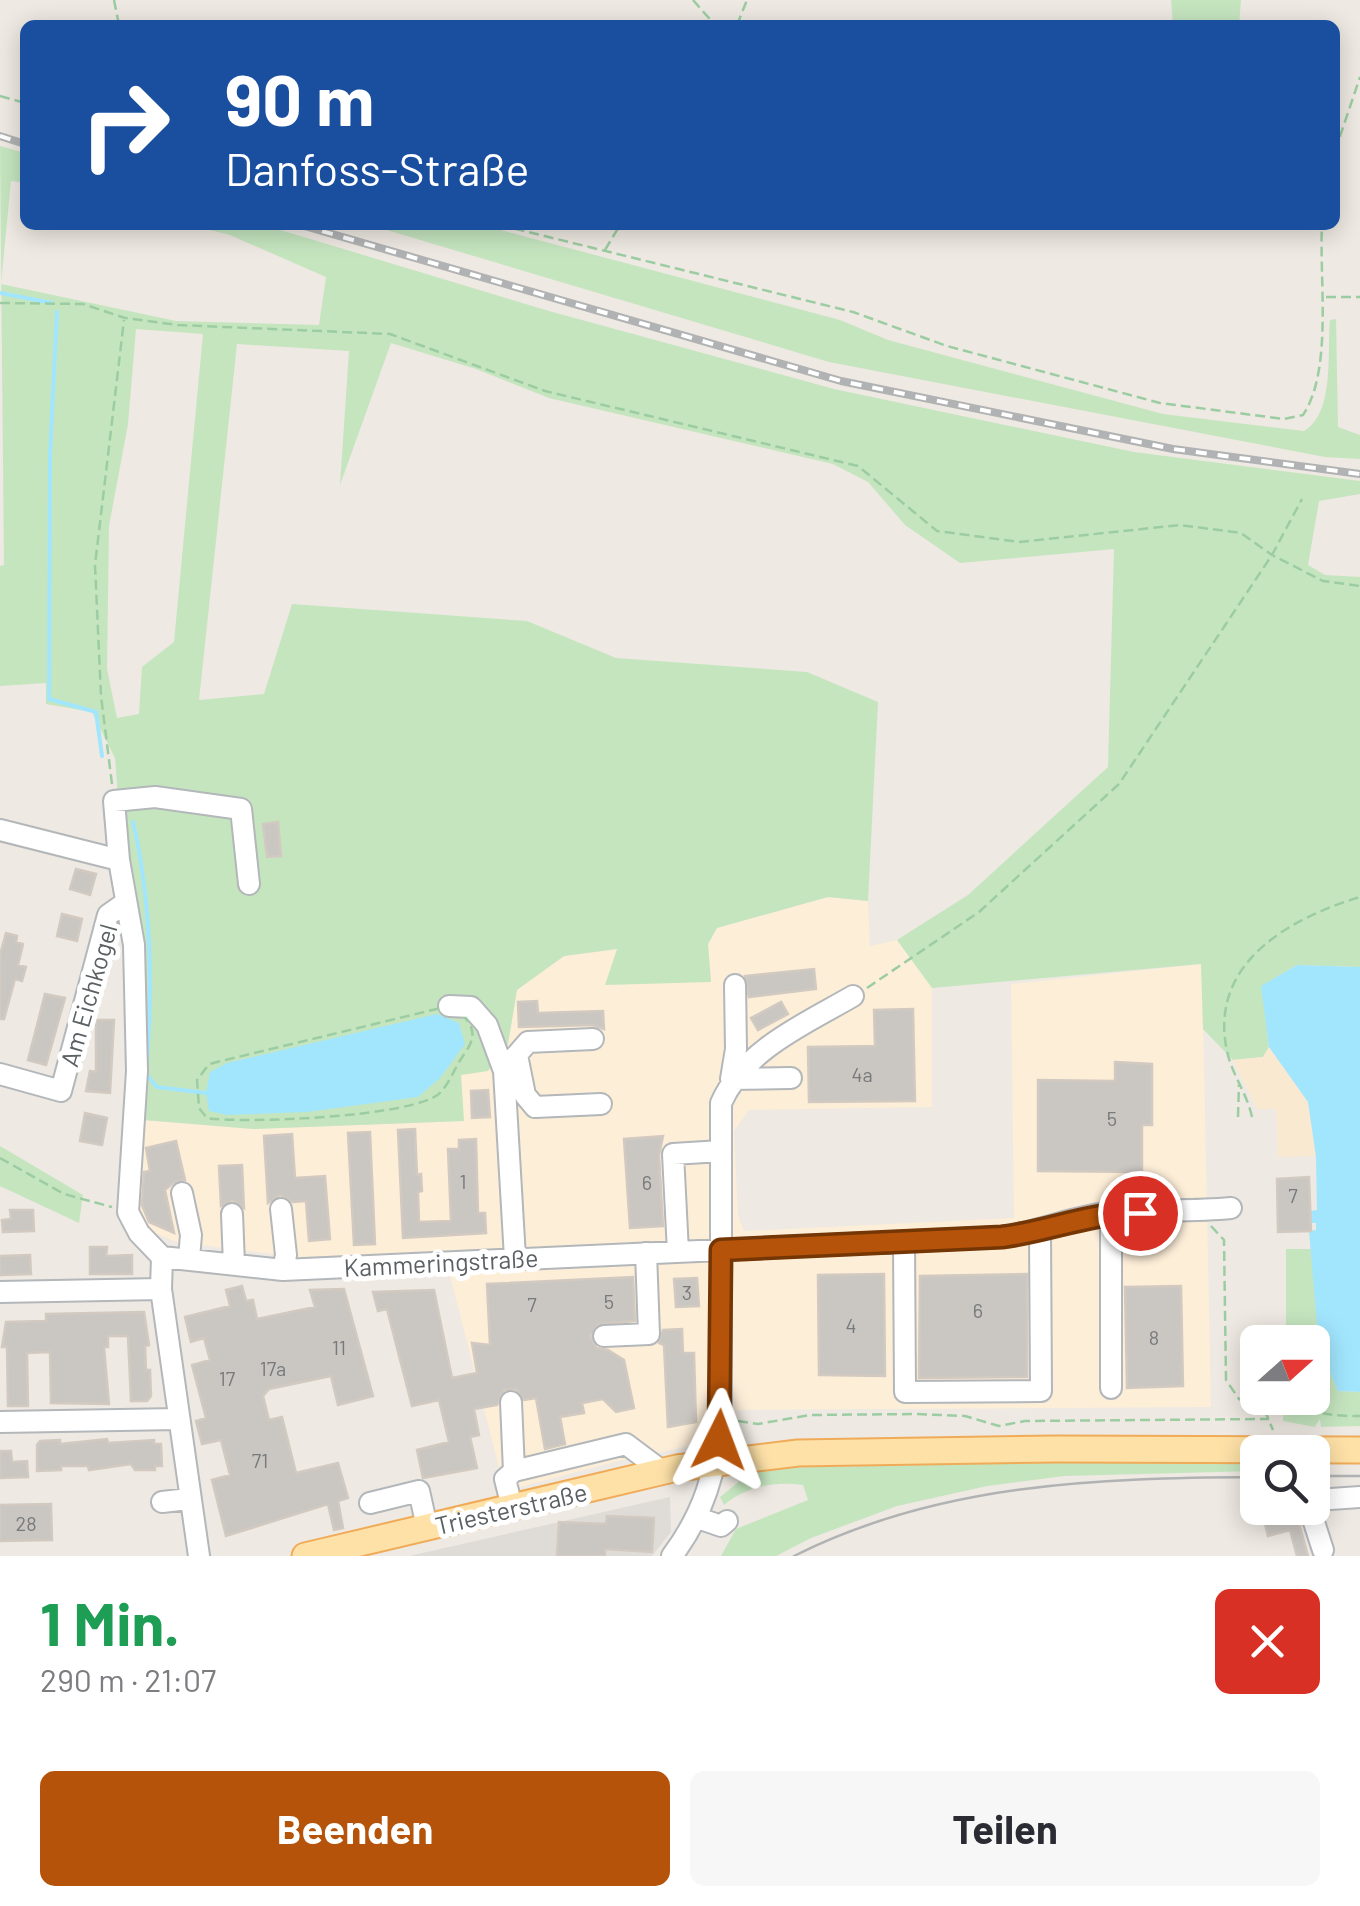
<!DOCTYPE html>
<html lang="de">
<head>
<meta charset="utf-8">
<style>
  body { margin:0; font-family:Barlow,sans-serif; background:#f7f7f7; color:#2b2b33; height:100vh; display:flex; flex-direction:column; font-size:38px; white-space:nowrap }
  * { box-sizing:border-box; margin:0 }
  p { font-size:32px; color:#7c7c81 }
  .icon { flex:none; width:55px; height:55px; fill:none; stroke:currentColor; stroke-width:2; stroke-linecap:round; stroke-linejoin:round }
  .map { position:relative; height:1556px; overflow:hidden }
  .drawer { display:flex; flex-direction:column; background:#fff; flex:1 }
  .drawer>* { flex:none }
  .top-card { position:absolute; left:20px; top:20px; width:1320px; height:210px; border-radius:15px; box-shadow:0 5px 25px #0003; background:#1a4fa0; color:#fff; overflow:hidden }
  .needle { width:65px; rotate:69deg }
  .tools { position:absolute; left:1240px; top:1325px; display:grid; gap:20px }
  .tools a { display:grid; place-items:center; width:90px; height:90px; border-radius:15px; background:#fff; box-shadow:0 5px 25px #0003; font-size:50px }
  .pin { position:absolute; display:grid; place-items:center; width:85px; height:85px; color:#fff; margin:-42px; border:5px solid #fff; border-radius:50%; box-shadow:0 2px 10px #0007 }
  .me { position:absolute; width:110px; margin:-55px; rotate:3deg; stroke-linejoin:round; filter:drop-shadow(0 0 8px #0008) }
  .turn { display:flex; align-items:center; gap:35px; height:210px; padding:0 40px; font-size:45px }
  .turn .icon { width:130px; height:130px; stroke-width:2.5 }
  .turn b { display:block; font-size:70px; line-height:85px }
  .round { display:grid; place-items:center; flex:none; width:105px; height:105px; border-radius:15px; background:#f7f7f7 }
  .headline { display:flex; align-items:center; justify-content:space-between; height:170px; padding:0 40px }
  h1 { font-size:60px; font-weight:700; line-height:75px; color:#1e9e55 }
  .primary-button { display:flex; gap:20px; margin-top:auto; padding:20px 40px }
  .primary-button a { flex:1; height:115px; border-radius:15px; background:#b45309; color:#fff; font-size:40px; font-weight:700; line-height:115px; text-align:center }
  .primary-button a+a { background:#f7f7f7; color:#2b2b33 }
  .map>svg:first-child { display:block }
</style>
</head>
<body>
<div class="map">
<svg width="1360" height="1556" viewBox="0 0 1360 1556">
  <rect width="100%" height="100%" fill="#eee9e2"/>
  <path fill="#fdeed8" d="M828 897 868 901 870 946 897 940 932 988V1107L749 1110 734 1131 738 1216 744 1231 1014 1218 1011 984 1202 964 1211 1407 735 1410 733 1437 618 1461 505 1491 444 1252 297 1257 176 1242 144 1228 137 1204 143 1120 253 1129 463 1121 461 1074 508 1044 517 990 564 956 618 949 605 985 711 981 708 944 717 928Z"/>
  <path fill="#dfdbd7" d="M670 1497 671 1532 652 1556H409Z"/>
  <path fill="#c5e5bf" fill-rule="evenodd" d="M1171 0H1241L1239 25H1173Z
    M0 146 25 153V183L11 181 1 284 176 321 319 325 326 277 230 235 190 225H264L549 311 834 389 1134 452 1360 481V494L1319 501 1308 565 1325 575 1360 577V967L1297 965 1262 986 1269 1047 1263 1057 1233 1060 1203 1029 1201 964 932 988 897 940 968 895 1108 767 1114 549 960 563 905 525 868 482 833 464 549 398 476 369 391 343 340 485 349 351 237 344 199 700 264 694 292 604 527 621 616 658 807 672 878 702 868 901 828 897 717 928 708 944 711 982 605 985 617 949 564 956 517 990 508 1044 488 1071 461 1075 464 1121 253 1129 143 1120 115 758 92 712 46 704V683L0 686V566L4 565ZM136 329 203 334 174 642 142 667 139 714 117 718 107 669 109 526 128 424Z
    M370 225H482L840 320 888 340 1163 414 1304 431C1335 413 1327 353 1330 320L1336 319 1338 427 1360 435V459L1325 457 829 362Z
    M0 1146 83 1195 79 1223 0 1186Z
    M1286 1249H1312L1319 1347 1338 1391 1360 1392V1426L1321 1427 1320 1419 1315 1427 1283 1421 1284 1398H1312V1342H1286Z
    M1257 1459V1471L1064 1476 987 1486 897 1506 811 1538 776 1556H721L736 1529 808 1500 803 1485C774 1481 747 1486 724 1505L720 1497 756 1468Z"/>
  <path fill="#fae9d1" d="M1269 1047 1308 1102 1316 1156 1278 1157 1276 1109H1257L1233 1060 1263 1057Z"/>
  <path fill="#a2e6fe" d="M1297 965 1360 967V1392L1338 1391 1319 1347 1309 1231 1316 1230V1223H1310V1211L1317 1210 1316 1157 1308 1102 1269 1047 1261 986Z
    M437 1014 459 1023 465 1044 440 1078 418 1097 307 1112 227 1115 209 1111 206 1093 210 1072 227 1063Z"/>
  <g fill="none" stroke-linecap="round" stroke-linejoin="round">
    <path stroke="#a2e6fe" stroke-width="4" d="M0 293 52 303
      M57 312 50 455 49 699 96 712 102 756
      M133 822C152 904 153 991 146 1074L157 1087 206 1093"/>
  </g>
  <path fill="#cac6c2" stroke="#d2cac1" stroke-width="2.5" d="M278 822 281 856 267 857 263 824Z
    M76 869 96 874 90 895 70 889Z
    M62 914 82 919 77 941 57 936Z
    M6 933 17 936 16 942 23 944 18 965 26 967 22 981 15 979 4 1019H0V955Z
    M814 969 816 989 749 997 745 976Z
    M45 994 65 998 46 1065 28 1060Z
    M537 1001 538 1013 603 1011 604 1029 592 1025 519 1027 518 1002Z
    M781 1002 788 1014 758 1030 751 1018Z
    M913 1009 915 1101 809 1102 808 1047 875 1046 874 1010Z
    M96 1020H114L110 1093 86 1091 90 1071 96 1072Z
    M1115 1062 1152 1064V1125H1142V1172L1038 1171V1080L1115 1081Z
    M488 1090 490 1117 472 1118 471 1091Z
    M85 1113 107 1118 102 1145 80 1141Z
    M415 1129 417 1175 421 1174 422 1191 418 1192 419 1222 451 1221 448 1149H459V1140L476 1139 478 1213H485L486 1233 403 1238 398 1130Z
    M370 1132 375 1244 354 1245 348 1133Z
    M292 1134 295 1178 325 1176 330 1239 309 1241 306 1201 293 1202 280 1195 268 1203 264 1136Z
    M663 1136 659 1155 663 1226 630 1228 624 1139Z
    M176 1141 185 1180 174 1182 165 1190 174 1233 149 1222 142 1205 144 1172 150 1171 146 1148Z
    M242 1165 244 1208 232 1200 221 1206 219 1166Z
    M1309 1177 1311 1231 1278 1232 1277 1179Z
    M10 1210H33L34 1231 3 1232 2 1220 11 1219Z
    M90 1247H107L106 1256 132 1255V1274H90Z
    M30 1255 31 1274 0 1275V1256Z
    M884 1274 885 1376 819 1375 818 1275Z
    M1027 1274V1377L919 1378 920 1276Z
    M633 1277 635 1321 598 1324 590 1336 597 1348 608 1350 624 1360 634 1408 616 1412 603 1399 582 1403 584 1413 560 1417 565 1444 545 1449 536 1398 524 1400 516 1389 504 1390 497 1405 474 1409 479 1435 470 1437 477 1468 423 1478 417 1450 449 1442 439 1400 412 1406 387 1309 378 1311 373 1292 434 1290 452 1378 477 1373 472 1343 490 1345 487 1284Z
    M697 1278 699 1306 676 1307 674 1279Z
    M242 1286 246 1301 253 1300 257 1319 315 1307 310 1290 344 1289 373 1396 338 1405 331 1376 269 1389 263 1396 269 1420 282 1417 296 1473 338 1463 348 1498 338 1501 343 1528 334 1530 328 1504 226 1536 212 1480 230 1475 221 1440 202 1444 196 1421 206 1418 192 1365 210 1360 204 1338 191 1342 185 1317 230 1306 226 1290Z
    M1181 1286 1183 1386 1127 1388 1125 1287Z
    M144 1312 149 1345 145 1346 146 1370H150L151 1396 147 1401H131L128 1336H108V1347H104L109 1404 51 1403 50 1352 27 1353 28 1406H8L7 1347H2L6 1322 46 1321V1314Z
    M682 1329 683 1353H694L696 1422 668 1427 664 1345 659 1343 663 1330Z
    M107 1439 108 1443 154 1440V1444H161L162 1466H155V1470H135L131 1464 89 1470 88 1466H61V1470L37 1471V1445L40 1441 60 1440V1444Z
    M0 1451H11L12 1462 27 1461 28 1477 0 1478Z
    M51 1504 52 1540 0 1541V1505Z
    M1299 1508 1300 1527 1308 1556H1297L1290 1530 1268 1536 1263 1516Z
    M607 1516 654 1518 652 1552 605 1549V1556H557L559 1522 606 1524Z"/>
  <g fill="none" stroke-linecap="round" stroke-linejoin="round">
    <defs>
      <path id="minor" d="M0 830 119 860
        M249 884 241 809 155 797 114 801 119 860 134 945 137 1071 128 1212 139 1233 162 1257 283 1270 1002 1237C1039 1232 1071 1217 1107 1213 1148 1209 1190 1212 1231 1208
        M735 985 736 1049 731 1079 791 1078
        M449 1006 471 1007 487 1025 504 1071 515 1258
        M513 1058 518 1060 525 1095 535 1107 601 1104
        M508 1065 528 1042 593 1039
        M0 1074 61 1091 108 915 125 903
        M182 1193 191 1235 189 1258
        M281 1209 286 1255 283 1270
        M1111 1213V1388
        M232 1214 234 1264
        M904 1242 905 1392 1041 1391 1040 1232
        M678 1252 673 1154 721 1151
        M162 1257 161 1289 199 1556
        M0 1292 161 1289
        M604 1336 649 1334 646 1253
        M511 1402 514 1471 505 1479 512 1507
        M0 1422 179 1419
        M514 1471 626 1444 662 1471
        M162 1502 189 1499
        M370 1503 419 1491 427 1527
        M698 1518 721 1526 727 1521
        M1323 1550 1312 1516 1316 1500 1360 1497
        M672 1556C704 1513 716 1472 721 1419V1103C745 1049 805 1024 853 996"/>
      <path id="major" d="M305 1556 677 1468 798 1453 1056 1449 1360 1450"/>
    </defs>
    <use href="#minor" stroke="#b3b7ba" stroke-width="24"/>
    <use href="#major" stroke="#f0ab59" stroke-width="29"/>
    <path stroke="#9ccda2" stroke-width="2.5" stroke-dasharray="10 5" stroke-linecap="butt" d="M114 0 119 25
      M693 0 715 25
      M737 25 747 0
      M0 96 25 103
      M1335 151 1360 77
      M500 225 853 312 947 346 1160 403 1284 419 1303 415C1333 370 1319 278 1322 225
      M605 250 620 225
      M1326 297H1360
      M0 303 83 304 125 318 178 325 390 334 545 391 858 466 937 531 1019 542 1180 525 1241 533 1272 555 1323 581 1360 586
      M112 784 101 696 95 565 124 320
      M867 988 979 912 1119 784 1272 555 1302 499
      M449 1006C469 1018 481 1031 465 1053 456 1065 450 1082 441 1092 419 1117 243 1124 207 1118L199 1108 197 1080 209 1064Z
      M1238 1117 1239 1084
      M1252 1117C1247 1093 1232 1075 1227 1051 1208 963 1290 918 1360 897
      M0 1158 64 1194 112 1207
      M1211 1226 1224 1240 1226 1380 1239 1399 1264 1409 1273 1430
      M1297 1398C1312 1416 1338 1416 1360 1416
      M738 1421 758 1424 810 1415 916 1414 965 1416 999 1426 1025 1421 1269 1419"/>
    <use href="#minor" stroke="#fff" stroke-width="20"/>
    <use href="#major" stroke="#fee1a7" stroke-width="25"/>
    <path stroke="#b1b2b3" stroke-width="2.5" d="M1312 1476H1360
      M794 1556C939 1483 1098 1478 1258 1477"/>
    <defs>
      <path id="rail" d="M0 136 25 144
        M301 225 841 381 1173 449 1360 474"/>
    </defs>
    <use href="#rail" stroke="#b1b2b3" stroke-width="8"/>
    <use href="#rail" stroke="#fff" stroke-width="4" stroke-dasharray="11" stroke-linecap="butt"/>
  </g>
  <g fill="none" stroke-linecap="round" stroke-linejoin="round">
    <defs>
      <path id="route" d="M719 1440 721 1250 1002 1237C1050 1231 1091 1212 1140 1213"/>
    </defs>
    <use href="#route" stroke="#753606" stroke-width="25"/>
    <use href="#route" stroke="#b45309" stroke-width="18"/>
  </g>
  <g text-anchor="middle" dominant-baseline="central" stroke-width="10" stroke-linejoin="round" paint-order="stroke">
    <g font-size="20" fill="#777a7b">
      <text x="862" y="1074">4a</text>
      <text x="1112" y="1118">5</text>
      <text x="463" y="1181">1</text>
      <text x="647" y="1182">6</text>
      <text x="1293" y="1195">7</text>
      <text x="687" y="1292">3</text>
      <text x="609" y="1301">5</text>
      <text x="532" y="1304">7</text>
      <text x="978" y="1310">6</text>
      <text x="851" y="1325">4</text>
      <text x="1154" y="1337">8</text>
      <text x="339" y="1347">11</text>
      <text x="273" y="1368">17a</text>
      <text x="227" y="1378">17</text>
      <text x="260" y="1460">71</text>
      <text x="26" y="1523">28</text>
    </g>
    <g font-size="25" fill="#5b6063" stroke="#fff">
      <text transform="translate(88 995) rotate(-74)">Am Eichkogel</text>
      <text transform="translate(441 1262) rotate(-3)">Kammeringstraße</text>
      <text transform="translate(511 1508) rotate(-13)">Triesterstraße</text>
    </g>
  </g>
</svg>
<div class="tools">
<a><svg class="needle" viewBox="-14 -14 28 28"><path d="M0-13l5 13h-10z" fill="#e53935"/><path d="M0 13l5-13h-10z" fill="#7c7c81"/></svg></a>
<a><svg class="icon" aria-label="search" viewBox="0 0 24 24"><circle cx="10" cy="10" r="6"/><path d="M15 15l6 6"/></svg></a>
</div>
<div class="pin" style="left:1140px;top:1213px;background:#d93025"><svg class="icon" aria-label="arrive" viewBox="0 0 24 24"><path d="M6 21V4h12l-3 4 3 4H6"/></svg></div>
<svg class="me" style="left:719px;top:1440px" viewBox="-20 -20 40 40"><path d="M0-17L14 15 0 8-14 15z" fill="#b45309" stroke="#fff" stroke-width="4"/></svg>
<div class="top-card">
<div class="turn"><svg class="icon" aria-label="right" viewBox="0 0 24 24"><path d="M7 20v-9h11M14 6l5 5-5 5"/></svg><div><b>90 m</b>Danfoss-Straße</div></div>
</div>
</div>
<section class="drawer">
<div class="headline"><div><h1>1 Min.</h1><p>290 m · 21:07</p></div><a class="round" style="background:#d93025;color:#fff"><svg class="icon" aria-label="close" viewBox="0 0 24 24"><path d="M6 6l12 12M18 6L6 18"/></svg></a></div>
<div class="primary-button"><a>Beenden</a><a>Teilen</a></div>
</section>
</body>
</html>
